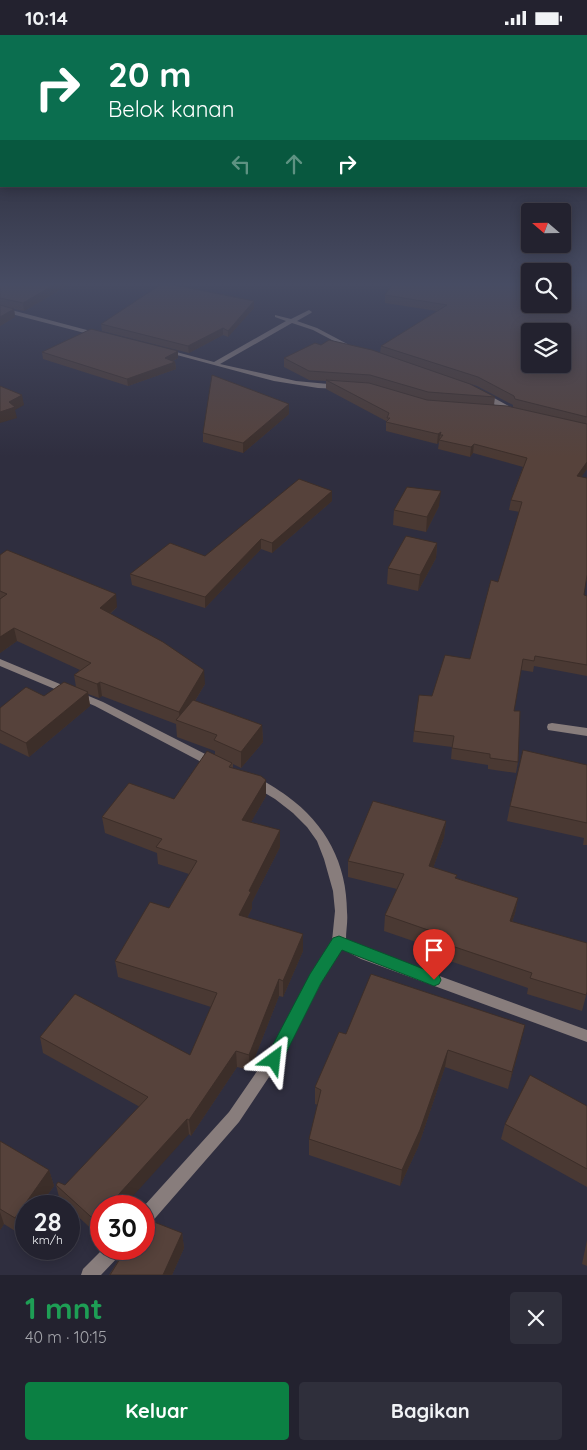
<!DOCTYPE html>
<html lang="id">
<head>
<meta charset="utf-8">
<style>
  body { margin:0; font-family:Quicksand,sans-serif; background:#2f2f3b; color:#f1f3f6; height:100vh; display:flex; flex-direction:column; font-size:19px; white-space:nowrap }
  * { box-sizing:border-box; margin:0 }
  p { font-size:16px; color:#a3a4aa }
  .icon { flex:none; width:28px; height:28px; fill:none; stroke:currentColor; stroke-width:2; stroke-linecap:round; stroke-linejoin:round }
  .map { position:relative; height:1240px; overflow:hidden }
  .panel { display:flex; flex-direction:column; background:#23222f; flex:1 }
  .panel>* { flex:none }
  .banner { position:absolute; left:0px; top:0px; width:588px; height:152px; box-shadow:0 2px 12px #0003,0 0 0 1px #403f4b; background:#0b6e4f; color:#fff; overflow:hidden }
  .needle { width:32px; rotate:290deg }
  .controls { position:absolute; left:521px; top:168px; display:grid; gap:10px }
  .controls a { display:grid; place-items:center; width:50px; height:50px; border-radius:5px; background:#23222f; box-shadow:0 2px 12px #0003,0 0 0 1px #403f4b; font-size:25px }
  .speed { position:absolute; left:15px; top:1160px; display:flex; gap:10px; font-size:25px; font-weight:700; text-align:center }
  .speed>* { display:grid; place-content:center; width:65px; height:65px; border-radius:50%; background:#23222f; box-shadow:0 2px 12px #0003,0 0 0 1px #403f4b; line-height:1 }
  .speed small { font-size:12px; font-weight:400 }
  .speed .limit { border:8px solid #d22; background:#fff; color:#111 }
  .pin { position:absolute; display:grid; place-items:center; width:42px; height:42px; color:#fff; margin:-51px -21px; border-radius:50% 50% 50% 0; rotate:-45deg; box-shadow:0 0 5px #0007 }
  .pin .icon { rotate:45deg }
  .me { position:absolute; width:55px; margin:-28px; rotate:30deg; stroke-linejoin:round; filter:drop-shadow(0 0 4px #0008) }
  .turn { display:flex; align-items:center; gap:18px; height:105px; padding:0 25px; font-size:22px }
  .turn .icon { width:65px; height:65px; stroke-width:2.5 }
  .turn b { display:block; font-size:35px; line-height:42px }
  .lanes { display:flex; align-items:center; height:48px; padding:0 25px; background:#0003; justify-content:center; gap:25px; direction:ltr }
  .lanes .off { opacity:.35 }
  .round { display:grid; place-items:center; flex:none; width:52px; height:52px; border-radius:5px; background:#2f2f3b }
  .headline { display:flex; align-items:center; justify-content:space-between; height:85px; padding:0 25px }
  h1 { font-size:30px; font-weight:800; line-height:38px; color:#1e9e55 }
  .button { display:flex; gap:10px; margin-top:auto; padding:10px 25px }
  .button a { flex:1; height:58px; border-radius:5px; background:#0b8043; color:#fff; font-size:20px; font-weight:800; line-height:58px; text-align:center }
  .button a+a { background:#2f2f3b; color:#f1f3f6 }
  .status { display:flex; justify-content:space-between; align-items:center; height:35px; padding:0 25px; background:#23222f; direction:ltr }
  .status svg { height:14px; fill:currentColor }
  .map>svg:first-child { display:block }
</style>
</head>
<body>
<div class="status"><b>10:14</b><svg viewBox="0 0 49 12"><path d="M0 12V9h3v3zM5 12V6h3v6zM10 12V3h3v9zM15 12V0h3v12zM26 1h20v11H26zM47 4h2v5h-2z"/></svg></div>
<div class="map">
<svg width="587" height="1240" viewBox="0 0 587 1240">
  <rect width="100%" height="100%" fill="#2f2e3f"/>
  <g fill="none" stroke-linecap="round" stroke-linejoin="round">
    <path fill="#887d7c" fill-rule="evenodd" d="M0 272 102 299 103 300 100 302 0 276Z
      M309 275 312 277 311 278 297 286 317 293 353 312V314H349L313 295 292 288 220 329 296 346 339 350H342V354L318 353 274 346 162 316 165 314 214 327 286 286 275 282V280L291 284Z
      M479 358H485L518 376 517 378H511L479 362Z
      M0 624 103 667 217 725 219 728 217 731H209L95 671 0 631Z
      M552 688 587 693V701L548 695 547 692 548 689Z
      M254 742C266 746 277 754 287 761 326 789 347 829 347 877 348 886 346 895 346 904L371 916 587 995V1007L361 924 342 914 321 948 287 1015 239 1087 150 1189 144 1191V1171L229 1077 277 1007 311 940 332 906 335 876 333 856 324 824 317 806 307 792 293 778 275 764 250 749 248 746 250 743Z
      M103 1214H122L120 1220 101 1240H81L83 1234Z"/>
  </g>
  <path fill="#4a3933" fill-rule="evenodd" d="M0 248H72L24 276 14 274 15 282 0 291Z
    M587 248V434L581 442 584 560 587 561V641L534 631 533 637 521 635 514 676 518 727 516 738 488 734V730L451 724 452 712 413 707 414 696 432 661 470 624 498 547 520 477 509 475 511 465 523 432 473 418 470 422 438 414 439 407 437 409 386 396V386L326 354V346L309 345 284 332V323L321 310 380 318 381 311 437 276 385 268V260ZM461 346 477 351 513 370V372L494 370 495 362Z
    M254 266V273L228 302 223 300 189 318 102 296 101 289Z
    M42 317 178 323 173 326 175 327 176 334 128 351 43 324Z
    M289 379 243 418 203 407V398Z
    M332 466 272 518 261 514 205 573 132 550 130 539 205 521Z
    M439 471 426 497 393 490 394 475Z
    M437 508 436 523 418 556 387 549 388 533Z
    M0 520 117 572 110 579 205 649 195 666 262 690 263 707 241 733 233 729V733L266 745V761L251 787 280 795V812L252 867V873L247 883 303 899V916L283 962 279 961 250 1035 237 1032 191 1101 189 1099 101 1171V1203L69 1173V1171H66L60 1166 56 1150H65L140 1072 43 1018 40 1002 190 1020 211 972 118 942 115 926 169 873 189 839 158 829 157 818 105 798 102 782 174 764 215 719V716L177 702 176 689 102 661 99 663 88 659 90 671 29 722 0 708V673L76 652 74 640 80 635 17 606 0 618Z
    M587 730V810H583L584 803 507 786 510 771Z
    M446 786 444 802 433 833 457 840 456 843 518 863 515 878 512 887 587 957 582 976 527 959 528 953 447 925 448 918 384 896 385 880 397 854 348 842V826Z
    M346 999 521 1007 508 1054 445 1032 418 1112 400 1151 309 1120V1104L318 1070 315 1069V1052Z
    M587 1071V1152L501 1104 505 1089Z
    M0 1106 49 1135 54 1151 39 1171H26L20 1199 4 1189 0 1195Z
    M182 1198 184 1213 172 1240H109L121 1221 120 1214H144Z
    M587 1205V1231L582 1229Z"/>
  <path fill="#3c2e29" d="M57 248H72L24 276 23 268Z
    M254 266V273L228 302V296Z
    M14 274 15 282 0 291V282Z
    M223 293V300L189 318 188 311Z
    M178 316V323L165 330V323Z
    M175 327 176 334 128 351 127 344Z
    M22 360 24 370 15 375 17 383 0 388V377L9 367Z
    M289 369V379L243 418V408Z
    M441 397 440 400 439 407 437 409 438 399Z
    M474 409 473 418 470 422 471 412Z
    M587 427V434L575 451 577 441Z
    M332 456V466L272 518V508Z
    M441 456 439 471 426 497 427 482Z
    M261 504V514L205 573V562Z
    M437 508 436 523 418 556 420 540Z
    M116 559 117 572 101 586 100 573Z
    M14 593 17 606 0 618V602Z
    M204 635 205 649 182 687H180L179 677Z
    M100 647 102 661 99 663 97 649Z
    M88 657 90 671 29 722 26 708Z
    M262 690 263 707 241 733V717Z
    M266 745V761L243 801 242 785Z
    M446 786 444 802 428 847 429 831Z
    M280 795V812L252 867V873L240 897 239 880 249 856Z
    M518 863 515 878 507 902 510 886Z
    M303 899V916L283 962V946Z
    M279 944V961L250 1035 249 1020Z
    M525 990 521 1007 508 1054 512 1037Z
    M448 1015 445 1032 418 1112 400 1151 402 1135Z
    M236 1016 237 1032 191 1101 189 1085Z
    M187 1084 189 1099 124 1171H110V1169Z
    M49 1135 54 1151 39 1171H26V1190L20 1199 15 1183Z
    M0 1177 4 1189 0 1195Z
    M182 1198 184 1213 172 1240H163Z"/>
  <path fill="#56423b" stroke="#3c2e29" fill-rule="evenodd" d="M0 248H57L23 268 0 263V255L1 254H0Z
    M163 248H165L254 266 228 296 223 293 188 311 101 289Z
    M393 248H530V269H562V248H587V382L515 364 514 361 478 342 381 311 447 270 385 260ZM530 296H562V329H530Z
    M0 270 14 274 0 282Z
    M91 294 178 316 165 323 175 327 127 344 42 317Z
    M329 305 372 315 470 349 495 362 428 357 370 340 309 336 284 323 315 308 321 310Z
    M212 340 289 369 243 408 203 398Z
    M326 345 369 348 427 365 507 371 587 389V427L577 441 587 443V540L584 560 587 561V630L535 621 534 626 523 624 514 676H520L518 727 490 723V719L452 713 454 701 414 696 419 660 432 661 445 620 470 624 491 545 498 547 522 467 511 465 527 423 474 409 471 412 439 405 443 400H440L441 397 438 399 386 387 390 383H387L389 378Z
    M0 351 22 360 9 367 15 372 0 377Z
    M299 444 332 456 272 508 261 504 205 562 130 539 170 508 205 521Z
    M407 452 441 456 427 482 394 475Z
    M406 501 437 508 420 540 388 533Z
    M7 515 116 559 100 573 163 607 204 635 179 677 100 647 97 649 74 640 91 628 14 593 0 602V564L7 559 0 556V520Z
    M64 647 88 657 26 708 0 695V673L26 652 44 661Z
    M193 665 262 690 241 717 214 705 217 700 176 685Z
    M523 715 587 730V788L510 771Z
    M207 716 232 728 229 732 261 741 266 745 242 785 280 795 249 856 251 857 239 880 303 899 283 946 279 944 249 1020 236 1016 189 1085 187 1084 110 1169 116 1171H101V1191L56 1150 58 1147 65 1150 148 1062 40 1002 75 959 190 1020 217 958 115 926 150 867 169 873 197 826 156 812 162 804 102 782 129 748 174 764Z
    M373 766 446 786 429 831 457 840 455 843 518 863 510 886 587 908V957L586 960 530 943 532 938 449 910 451 903 385 880 404 839 348 826Z
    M371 939 525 990 512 1037 448 1015 420 1095 402 1135 309 1104 321 1055 315 1052 339 997 346 999Z
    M530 1040 587 1071V1134L505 1089Z
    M0 1106 49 1135 15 1183 0 1174Z
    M144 1183 182 1198 163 1240H110L126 1214H144Z"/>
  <linearGradient id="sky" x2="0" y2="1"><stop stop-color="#1a1923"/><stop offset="0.59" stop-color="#474c63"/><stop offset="1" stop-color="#474c63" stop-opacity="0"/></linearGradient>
  <rect width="587" height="422" fill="url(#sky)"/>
  <path fill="#0b8043" stroke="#07532c" d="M339 901 439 940 441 945 439 949 434 951 342 915 321 948 280 1030 274 1032 268 1030 266 1025 268 1019 310 939 333 903Z"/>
</svg>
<div class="controls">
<a><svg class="needle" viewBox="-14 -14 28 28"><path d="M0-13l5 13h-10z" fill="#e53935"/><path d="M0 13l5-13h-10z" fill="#a3a4aa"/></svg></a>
<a><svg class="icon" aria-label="search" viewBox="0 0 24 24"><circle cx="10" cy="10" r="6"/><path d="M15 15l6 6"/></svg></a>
<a><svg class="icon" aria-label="layers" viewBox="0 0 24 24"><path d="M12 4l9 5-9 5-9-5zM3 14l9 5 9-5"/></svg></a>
</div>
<div class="speed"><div>28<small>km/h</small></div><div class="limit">30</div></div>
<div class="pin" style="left:434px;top:945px;background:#d93025"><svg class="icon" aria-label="arrive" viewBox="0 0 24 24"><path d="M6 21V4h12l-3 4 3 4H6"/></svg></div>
<svg class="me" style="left:274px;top:1025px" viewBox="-20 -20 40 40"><path d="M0-17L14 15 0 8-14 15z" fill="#0b8043" stroke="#fff" stroke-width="4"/></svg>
<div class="banner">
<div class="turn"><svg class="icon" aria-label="right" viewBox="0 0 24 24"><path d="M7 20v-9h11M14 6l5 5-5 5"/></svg><div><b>20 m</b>Belok kanan</div></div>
<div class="lanes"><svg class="icon off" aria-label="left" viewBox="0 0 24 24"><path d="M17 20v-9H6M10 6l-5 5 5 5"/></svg><svg class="icon off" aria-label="ahead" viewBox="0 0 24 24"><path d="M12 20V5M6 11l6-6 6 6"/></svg><svg class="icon" aria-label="right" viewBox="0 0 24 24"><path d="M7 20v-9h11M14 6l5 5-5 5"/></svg></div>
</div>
</div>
<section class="panel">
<div class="headline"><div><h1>1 mnt</h1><p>40 m · 10:15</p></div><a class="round"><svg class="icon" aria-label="close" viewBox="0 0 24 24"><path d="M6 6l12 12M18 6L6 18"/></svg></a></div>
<div class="button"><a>Keluar</a><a>Bagikan</a></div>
</section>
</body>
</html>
